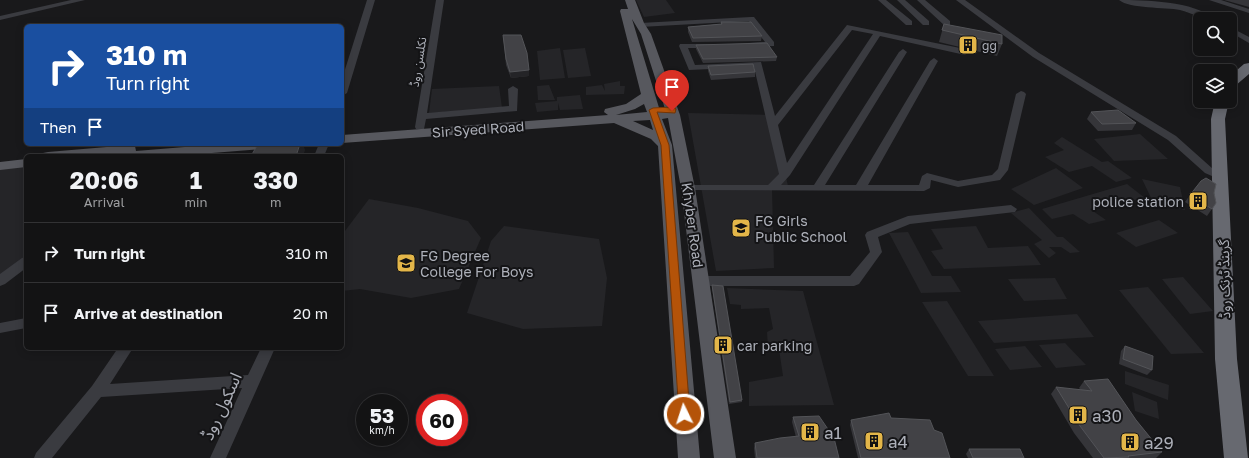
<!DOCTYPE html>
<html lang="en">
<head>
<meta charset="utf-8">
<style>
  body { margin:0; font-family:"Golos Text","Noto Sans Arabic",sans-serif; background:#202022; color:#f1f3f6; height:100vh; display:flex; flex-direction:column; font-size:15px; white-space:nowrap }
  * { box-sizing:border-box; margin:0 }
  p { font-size:13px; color:#9d9ea0 }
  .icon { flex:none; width:22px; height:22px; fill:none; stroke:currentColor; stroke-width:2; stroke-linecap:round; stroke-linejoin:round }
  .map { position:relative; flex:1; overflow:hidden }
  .side { position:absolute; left:24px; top:154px; width:320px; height:196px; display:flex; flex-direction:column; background:#131314; border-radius:6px; box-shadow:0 2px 10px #0003,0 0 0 1px #323234 }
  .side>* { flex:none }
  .hud { position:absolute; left:24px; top:24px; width:320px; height:122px; border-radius:6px; box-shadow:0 2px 10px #0003,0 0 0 1px #323234; background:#1a4fa0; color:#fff; overflow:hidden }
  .fabs { position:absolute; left:1193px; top:12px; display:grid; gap:8px }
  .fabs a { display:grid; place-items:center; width:44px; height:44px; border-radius:6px; background:#131314; box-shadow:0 2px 10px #0003,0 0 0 1px #323234; font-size:20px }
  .speed { position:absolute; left:356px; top:394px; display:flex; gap:8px; font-size:20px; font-weight:700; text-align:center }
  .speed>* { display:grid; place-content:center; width:52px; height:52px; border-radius:50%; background:#131314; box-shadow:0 2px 10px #0003,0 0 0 1px #323234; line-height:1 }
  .speed small { font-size:10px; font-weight:400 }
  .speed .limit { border:6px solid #d22; background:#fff; color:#111 }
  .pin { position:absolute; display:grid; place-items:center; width:34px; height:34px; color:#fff; margin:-41px -17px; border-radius:50% 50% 50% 0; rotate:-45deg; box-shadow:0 0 4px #0007 }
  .pin .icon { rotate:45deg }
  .me { position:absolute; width:44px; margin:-22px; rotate:356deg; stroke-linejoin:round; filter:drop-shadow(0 0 3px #0008) }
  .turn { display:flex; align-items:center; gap:14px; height:84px; padding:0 16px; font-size:18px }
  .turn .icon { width:52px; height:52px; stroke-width:2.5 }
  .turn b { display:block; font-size:28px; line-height:34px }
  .then { display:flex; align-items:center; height:38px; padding:0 16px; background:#0003; gap:8px; font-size:15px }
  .eta { display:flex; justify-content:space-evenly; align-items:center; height:68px; text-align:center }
  .eta b { font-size:24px; font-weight:700; line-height:28px }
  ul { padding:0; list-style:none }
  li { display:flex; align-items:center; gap:12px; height:60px; padding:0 16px; border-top:1px solid #323234 }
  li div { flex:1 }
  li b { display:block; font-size:15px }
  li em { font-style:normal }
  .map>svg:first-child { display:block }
</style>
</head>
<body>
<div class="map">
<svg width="1249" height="458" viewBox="0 0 1249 458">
  <rect width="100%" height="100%" fill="#19191b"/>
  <path fill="#252528" d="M636 0H666L675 13 644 17Z
    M560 48 565 78 540 80 537 51Z
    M585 48 591 76 568 78 563 50Z
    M620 81V86H625L624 94 586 95V87L602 85 605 91 604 84Z
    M549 85 555 100H538L537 86Z
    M499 86 502 108 429 113 432 89Z
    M580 95 583 109 560 110 558 103V110L537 112 535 103 557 101V97Z
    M688 113 772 115 788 186 772 189 774 268 716 271Z
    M1140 134 1168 159 1114 161 1094 139Z
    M1062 137 1102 162 1108 161 1132 178 1116 182 1092 166 1069 172 1045 157 1064 150 1054 143Z
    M26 163V260L0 278V166Z
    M1056 168 1083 188 1034 205 1011 189Z
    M1142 179 1180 187 1185 210 1153 202Z
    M1127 184 1145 198 1090 209 1106 220 1089 224 1073 214 1052 219 1042 209Z
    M369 199 418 208 468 221 481 238 459 289 411 298 360 289 342 291V235Z
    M1029 208 1057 237H1063L1080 252 1070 253 1061 247H1049L1056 253 1049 258 1034 244 1042 240 1011 213Z
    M1159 220 1178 233 1136 247 1116 233Z
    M504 226 599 239 607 278 602 326 523 329 467 313 491 241Z
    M976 226 988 248 1028 246 1041 265 944 269 931 251 943 249 931 229Z
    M908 232 932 276H951L961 292 921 293 889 233Z
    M1183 277 1213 311 1190 314 1162 279Z
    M1055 278 1067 299 1024 301 1008 279Z
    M1148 287 1204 353 1171 354 1119 290Z
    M727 288 803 291 834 405 749 406V382L783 376 779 349 768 348 767 332 773 329 769 308 741 309V305L730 304Z
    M947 301 994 376H968L922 302Z
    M1077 314 1094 337 994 343 978 321Z
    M1065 343 1086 365 1056 368 1039 345Z
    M1025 346 1042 367 1010 370 995 349Z
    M1125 371 1169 385 1168 400 1125 384Z
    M1132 392 1157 402 1159 419 1135 411Z"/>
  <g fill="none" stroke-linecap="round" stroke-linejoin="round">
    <path fill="#3a3b40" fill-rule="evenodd" d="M71 0H85L0 20V16Z
      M367 0H375L347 93 342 96V79Z
      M436 0H444L427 113 509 106 508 89 513 86 518 89 517 111 426 119 424 129H416L415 127Z
      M878 0H886L912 21V25H906Z
      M897 0H905L929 21V25H923Z
      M917 0H925L950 21V25H944Z
      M956 0H965L1039 53 1176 136 1213 169 1226 177 1221 180 1205 173 1168 140 1033 57Z
      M1119 0C1143 0 1196 1 1213 19 1201 19 1192 13 1180 10 1165 7 1130 9 1119 0Z
      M1209 0H1221L1249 9V13Z
      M751 17H754L774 42V46L748 47V43L765 42 749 21 640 27 636 25 640 23Z
      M847 25 965 49 969 52 965 55 880 36 790 175 781 185H814L899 52 903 49 907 52 825 185H856L930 61 934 58 938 61 868 185H919L922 176 927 173 958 181 992 175 998 169 1016 94 1021 91 1024 92 1026 94 1008 170 1000 180 958 187 931 180 930 188 924 191 684 190 682 188 688 185H768L779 174 754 67 689 70 679 46 680 44H714L715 46 711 48H688L695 65 761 62 775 116ZM852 30 873 34 787 163 778 125Z
      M1230 27 1249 37V43L1230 32Z
      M319 144H329L324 156H314Z
      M1011 205 1017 209 1015 212 910 224 878 237 882 252 859 284 854 286H700L695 284 693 281 695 278 700 276H850L870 252 865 235 867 232 908 216Z
      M26 257V268L5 284 0 286V274L22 258Z
      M26 318V328L0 333V323Z
      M118 348H133L110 384 248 375 261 348H275L226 458H210L242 388 101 397 52 458H34L36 453 92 386Z"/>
    <path fill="#57585e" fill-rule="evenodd" d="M625 0H635L644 23 651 34 680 115 695 188 736 458H714L681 188 668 118 662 119 672 145 700 458H678L658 146 651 139 614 123 342 143V135L608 115 604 112 605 109 626 104 641 94 620 11 621 9H628ZM632 19 641 34 666 112 660 111ZM644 104 647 112 616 115 635 109ZM650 120 653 130 633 121Z
      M221 144H282L280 147 275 148 174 156H113L114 155 41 156 43 153 48 152 130 145 135 146 136 151Z
      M26 159V167L0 170V162Z"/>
    <path fill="#676970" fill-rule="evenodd" d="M1249 63V74L1235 86 1230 87V76L1244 64Z
      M1215 101H1229L1225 119 1237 359 1248 458H1224L1215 359 1211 119Z"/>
  </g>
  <path fill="#353539" d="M1224 0H1249V7Z
    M721 22 762 36 761 41 692 42 688 32V27L721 24Z
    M944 24 1002 44 997 56 939 42Z
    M503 35 529 76 511 78 506 65Z
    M696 45 777 57 776 61 703 63 696 49Z
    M708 66 755 72V77L711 80 708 71Z
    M1091 112 1136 123 1132 130 1098 131 1087 119Z
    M1214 193 1216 203 1207 216 1185 202 1190 195Z
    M712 285 742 400V402L729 404 712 288Z
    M1125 346 1152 370 1147 375 1119 364 1121 351Z
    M1084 381 1136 420 1162 452 1156 458H1093L1074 433 1051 394 1056 387 1081 390 1079 388Z
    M793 417 839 458H755L754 448 755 443 796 437 792 422Z
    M891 418 934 430 950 458H858L850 425 851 420Z
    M969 449 1024 458H968L966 454Z"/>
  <path fill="#242427" d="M529 70V76L511 78 510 72Z
    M300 144H303L305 150 303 156H296Z"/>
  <path fill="#424246" stroke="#535458" d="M721 22H751L762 36 693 38 688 27 722 24Z
    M944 24 1002 35V44L942 30Z
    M503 35H521L527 53 529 70 510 72 506 59Z
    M767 43 777 57 703 59 696 45Z
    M753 64 755 72 711 75 708 66Z
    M1118 110 1136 123 1102 124 1091 112Z
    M258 144H300L296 156H251Z
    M1206 178 1216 184 1214 193 1216 203 1212 209 1190 195 1201 181Z
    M712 285 723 286 742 400 730 402Z
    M1125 346 1153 356 1152 370 1123 359Z
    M1108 379 1136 420 1162 452 1128 456 1129 457 1104 458 1080 426 1056 387 1092 391 1084 381Z
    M889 413 891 418 930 420 934 430 942 433 950 458H861L851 420Z
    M819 416 834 438 839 458H757L755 443 780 438 799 436 793 417Z
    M969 449H1020L1024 458H973Z"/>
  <path fill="#b45309" stroke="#753606" d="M672 107 676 109 675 113 657 112 669 145 690 414 689 418 684 419 680 418 679 414 661 145 649 110 653 108Z"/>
  <defs>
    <symbol id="building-square" viewBox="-11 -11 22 22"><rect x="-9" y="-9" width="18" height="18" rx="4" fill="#e3b649" stroke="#141416"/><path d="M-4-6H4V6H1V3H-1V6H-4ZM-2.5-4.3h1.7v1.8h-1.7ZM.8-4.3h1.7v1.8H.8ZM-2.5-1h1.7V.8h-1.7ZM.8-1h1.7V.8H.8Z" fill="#111"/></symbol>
    <symbol id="school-square" viewBox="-11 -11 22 22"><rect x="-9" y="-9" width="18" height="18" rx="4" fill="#e3b649" stroke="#141416"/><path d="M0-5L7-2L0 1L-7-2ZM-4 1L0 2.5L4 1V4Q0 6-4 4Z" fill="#111"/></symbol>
    <symbol id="university-square" viewBox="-11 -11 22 22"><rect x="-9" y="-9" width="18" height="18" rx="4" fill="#e3b649" stroke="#141416"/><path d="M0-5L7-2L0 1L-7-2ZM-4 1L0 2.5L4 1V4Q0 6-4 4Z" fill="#111"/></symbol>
  </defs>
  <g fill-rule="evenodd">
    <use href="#building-square" x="957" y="34" width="22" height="22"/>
    <use href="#building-square" x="1187" y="190" width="22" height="22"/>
    <use href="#school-square" x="730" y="217" width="22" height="22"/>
    <use href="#university-square" x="395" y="252" width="22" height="22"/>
    <use href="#building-square" x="712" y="334" width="22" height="22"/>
    <use href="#building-square" x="1067" y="404" width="22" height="22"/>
    <use href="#building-square" x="799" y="421" width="22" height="22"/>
    <use href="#building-square" x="863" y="430" width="22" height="22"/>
    <use href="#building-square" x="1119" y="431" width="22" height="22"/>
  </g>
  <g text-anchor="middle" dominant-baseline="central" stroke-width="4" stroke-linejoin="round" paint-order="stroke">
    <g font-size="12" fill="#adb0b9" stroke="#141416" text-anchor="start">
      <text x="982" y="45">gg</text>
    </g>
    <g font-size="12" fill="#adb0b9" stroke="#141416">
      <text transform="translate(418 62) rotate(-81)">نکلسن روڈ</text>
    </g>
    <g font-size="14" fill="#adb0b9" stroke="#141416">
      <text transform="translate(478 129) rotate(-4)">Sir Syed Road</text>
      <text transform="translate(693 225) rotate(82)">Khyber Road</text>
      <text transform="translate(1224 279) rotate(-91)">گرینڈ ٹرنک روڈ</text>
    </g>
    <g font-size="14" fill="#adb0b9" stroke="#141416" text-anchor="start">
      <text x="1184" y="201" text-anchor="end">police station</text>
      <text x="755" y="220">FG Girls<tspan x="755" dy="16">Public School</tspan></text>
      <text x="420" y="255">FG Degree<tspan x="420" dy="16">College For Boys</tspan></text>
      <text x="737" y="345">car parking</text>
    </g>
    <g font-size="17" fill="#adb0b9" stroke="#141416">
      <text transform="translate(221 406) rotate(-65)">اسکول روڈ</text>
    </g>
    <g font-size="17" fill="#adb0b9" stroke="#141416" text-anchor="start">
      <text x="1092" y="415">a30</text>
      <text x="824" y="432">a1</text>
      <text x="888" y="441">a4</text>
      <text x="1144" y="442">a29</text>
    </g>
  </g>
</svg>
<div class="fabs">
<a><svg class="icon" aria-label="search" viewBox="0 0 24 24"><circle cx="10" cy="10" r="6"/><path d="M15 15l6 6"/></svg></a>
<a><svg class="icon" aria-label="layers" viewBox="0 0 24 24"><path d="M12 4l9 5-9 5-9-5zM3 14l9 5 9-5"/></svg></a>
</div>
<div class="speed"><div>53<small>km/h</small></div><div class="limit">60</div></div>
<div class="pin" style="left:672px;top:111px;background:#d93025"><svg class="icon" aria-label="arrive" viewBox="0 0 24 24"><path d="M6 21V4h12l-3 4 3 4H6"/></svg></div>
<svg class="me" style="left:684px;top:414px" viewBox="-20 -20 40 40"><circle r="17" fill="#b45309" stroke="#fff" stroke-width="3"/><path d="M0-11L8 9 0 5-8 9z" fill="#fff"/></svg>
<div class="hud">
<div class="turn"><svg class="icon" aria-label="right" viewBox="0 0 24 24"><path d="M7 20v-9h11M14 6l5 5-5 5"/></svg><div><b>310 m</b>Turn right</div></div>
<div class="then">Then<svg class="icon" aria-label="arrive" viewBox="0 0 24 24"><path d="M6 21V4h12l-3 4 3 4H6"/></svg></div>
</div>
<section class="side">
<div class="eta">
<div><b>20:06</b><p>Arrival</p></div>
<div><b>1</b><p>min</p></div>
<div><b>330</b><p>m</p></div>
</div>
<ul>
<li><svg class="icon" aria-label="right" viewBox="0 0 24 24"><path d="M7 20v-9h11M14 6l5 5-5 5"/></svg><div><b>Turn right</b></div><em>310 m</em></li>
<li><svg class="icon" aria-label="arrive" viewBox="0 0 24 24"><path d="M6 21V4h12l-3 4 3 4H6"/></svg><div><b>Arrive at destination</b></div><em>20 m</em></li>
</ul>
</section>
</div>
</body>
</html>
